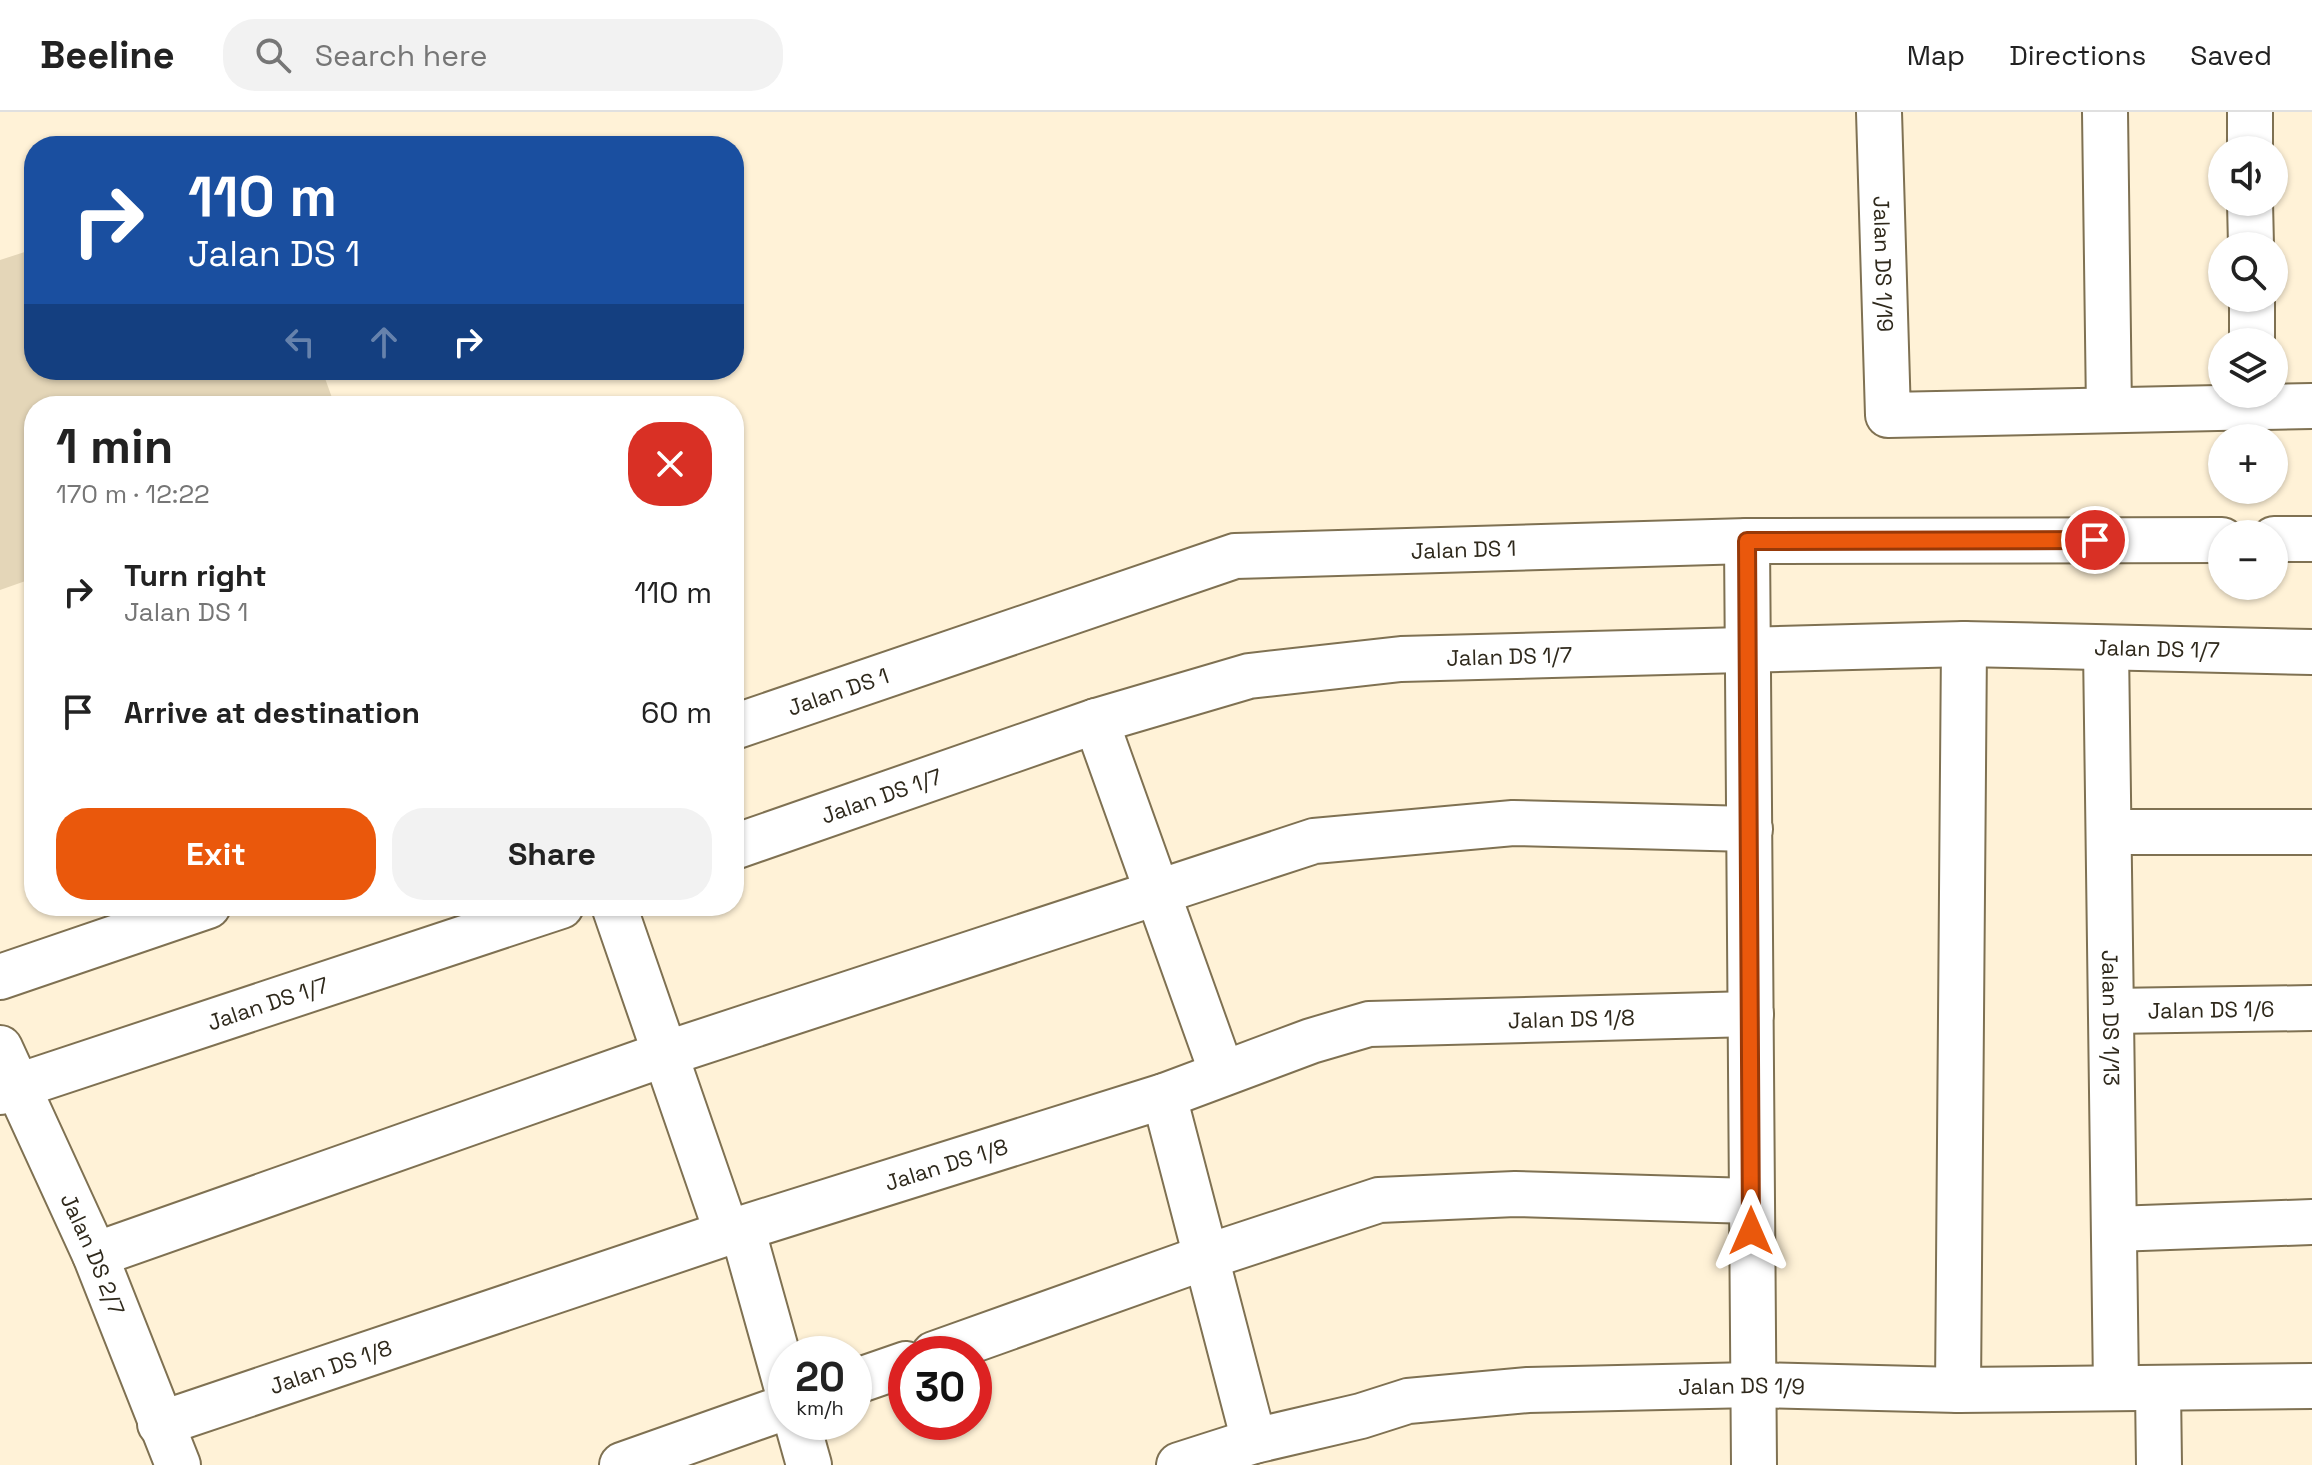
<!DOCTYPE html>
<html lang="en">
<head>
<meta charset="utf-8">
<style>
  body { margin:0; font-family:"Space Grotesk",sans-serif; background:#f2f2f2; color:#222; height:100vh; display:flex; flex-direction:column; font-size:30px; white-space:nowrap }
  * { box-sizing:border-box; margin:0 }
  p { font-size:26px; color:#767676 }
  .icon { flex:none; width:44px; height:44px; fill:none; stroke:currentColor; stroke-width:2; stroke-linecap:round; stroke-linejoin:round }
  .map { position:relative; flex:1; overflow:hidden }
  .details { position:absolute; left:24px; top:284px; width:720px; height:520px; display:flex; flex-direction:column; background:#fff; border-radius:32px; box-shadow:0 2px 6px #0004 }
  .details>* { flex:none }
  .hud { position:absolute; left:24px; top:24px; width:720px; height:244px; border-radius:32px; box-shadow:0 2px 6px #0004; background:#1a4fa0; color:#fff; overflow:hidden }
  .fabs { position:absolute; left:2208px; top:24px; display:grid; gap:16px }
  .fabs a { display:grid; place-items:center; width:80px; height:80px; border-radius:50%; background:#fff; box-shadow:0 2px 6px #0004; font-size:40px }
  .speed { position:absolute; left:768px; top:1224px; display:flex; gap:16px; font-size:40px; font-weight:700; text-align:center }
  .speed>* { display:grid; place-content:center; width:104px; height:104px; border-radius:50%; background:#fff; box-shadow:0 2px 6px #0004; line-height:1 }
  .speed small { font-size:20px; font-weight:400 }
  .speed .limit { border:12px solid #d22; background:#fff; color:#111 }
  .pin { position:absolute; display:grid; place-items:center; width:68px; height:68px; color:#fff; margin:-34px; border:4px solid #fff; border-radius:50%; box-shadow:0 2px 8px #0007 }
  .me { position:absolute; width:88px; margin:-44px; rotate:0deg; stroke-linejoin:round; filter:drop-shadow(0 0 6px #0008) }
  .turn { display:flex; align-items:center; gap:28px; height:168px; padding:0 32px; font-size:36px }
  .turn .icon { width:104px; height:104px; stroke-width:2.5 }
  .turn b { display:block; font-size:56px; line-height:68px }
  .lanes { display:flex; align-items:center; height:76px; padding:0 32px; background:#0003; justify-content:center; gap:40px; direction:ltr }
  .lanes .off { opacity:.35 }
  .round { display:grid; place-items:center; flex:none; width:84px; height:84px; border-radius:32px; background:#f2f2f2 }
  .head { display:flex; align-items:center; justify-content:space-between; height:136px; padding:0 32px }
  h1 { font-size:48px; font-weight:800; line-height:60px }
  .action { display:flex; gap:16px; margin-top:auto; padding:16px 32px }
  .action a { flex:1; height:92px; border-radius:32px; background:#ea580c; color:#fff; font-size:32px; font-weight:800; line-height:92px; text-align:center }
  .action a+a { background:#f2f2f2; color:#222 }
  ul { padding:0; list-style:none }
  li { display:flex; align-items:center; gap:24px; height:120px; padding:0 32px }
  li div { flex:1 }
  li b { display:block; font-size:30px }
  li em { font-style:normal }
  header { display:flex; align-items:center; gap:48px; box-sizing:border-box; height:112px; padding:0 40px; background:#fff; border-bottom:2px solid #e0e0e0 }
  header strong { font-size:38px }
  nav { display:flex; gap:44px; margin-inline-start:auto; font-size:28px }
  .search { width:560px; height:72px; background:#f2f2f2; display:flex; align-items:center; gap:20px; box-sizing:border-box; padding:0 28px; border-radius:32px; color:#767676; font-size:30px }
  .map>svg:first-child { display:block }
</style>
</head>
<body>
<header>
<strong>Beeline</strong>
<div class="search"><svg class="icon" aria-label="search" viewBox="0 0 24 24"><circle cx="10" cy="10" r="6"/><path d="M15 15l6 6"/></svg>Search here</div>
<nav><a>Map</a><a>Directions</a><a>Saved</a></nav>
</header>
<div class="map">
<svg width="2312" height="1353" viewBox="0 0 2312 1353">
  <rect width="100%" height="100%" fill="#fff2d7"/>
  <path fill="#e4d6b8" d="M34 137V258H322L335 294H34V466L0 478V148Z"/>
  <g fill="none" stroke-linecap="round" stroke-linejoin="round">
    <defs>
      <g id="minor">
        <path id="s1" d="M1879 0 1888 303 2312 294"/>
        <path d="M2105 0 2109 298"/>
        <path d="M2250 0V38"/>
        <path d="M2250 90 2251 134"/>
        <path d="M2252 186V230"/>
        <path d="M2274 427H2312"/>
        <path d="M1747 429 1754 1353"/>
        <path id="s2" d="M2106 536 2116 1275"/>
        <path d="M1096 609 1222 961"/>
        <path id="s3" d="M734 615 1235 444 1747 429 2222 428"/>
        <path d="M2109 720H2312"/>
        <path id="s4" d="M734 735 1096 609 1249 564 1401 547 1964 532 2312 540"/>
        <path d="M614 794 727 1121"/>
        <path d="M0 865 208 794"/>
        <path id="s5" d="M2111 899 2312 896"/>
        <path id="s6" d="M0 936 95 1143 178 1353"/>
        <path id="s7" d="M0 980 561 794"/>
        <path d="M1164 984 1254 1329"/>
        <path d="M742 1116 786 1273"/>
        <path d="M2114 1117 2312 1110"/>
        <path d="M95 1143 665 942 1314 729 1513 711 1750 717"/>
        <path d="M934 1242 1206 1145 1379 1088 1515 1082 1751 1089"/>
        <path d="M854 1270 906 1252"/>
        <path d="M2158 1277 2159 1353"/>
        <path d="M1958 1278 1964 532"/>
        <path d="M797 1310 809 1353"/>
        <path id="s8" d="M160 1312 727 1121 1164 984 1311 929 1369 912 1751 902"/>
        <path d="M622 1353 786 1295"/>
        <path id="s9" d="M1179 1353 1254 1329 1361 1304 1408 1289 1528 1278 1753 1273 1958 1278 2312 1274"/>
      </g>
    </defs>
    <use href="#minor" stroke="#7f7152" stroke-width="48"/>
    <use href="#minor" stroke="#fff" stroke-width="44"/>
  </g>
  <g fill="none" stroke-linecap="round" stroke-linejoin="round">
    <defs>
      <path id="route" d="M1751 1119 1747 429 2095 428"/>
    </defs>
    <use href="#route" stroke="#983908" stroke-width="20"/>
    <use href="#route" stroke="#ea580c" stroke-width="14"/>
  </g>
  <g text-anchor="middle" dominant-baseline="central" stroke-width="6" stroke-linejoin="round" paint-order="stroke">
    <g font-size="22" fill="#2f291c" stroke="#fff2d7">
      <text stroke="none"><textPath href="#s1" startOffset="152">Jalan DS 1/19</textPath></text>
      <text stroke="none"><textPath href="#s3" startOffset="758">Jalan DS 1</textPath></text>
      <text stroke="none"><textPath href="#s4" startOffset="1452">Jalan DS 1/7</textPath></text>
      <text stroke="none"><textPath href="#s4" startOffset="804">Jalan DS 1/7</textPath></text>
      <text stroke="none"><textPath href="#s3" startOffset="110">Jalan DS 1</textPath></text>
      <text stroke="none"><textPath href="#s4" startOffset="156">Jalan DS 1/7</textPath></text>
      <text stroke="none"><textPath href="#s7" startOffset="282">Jalan DS 1/7</textPath></text>
      <text stroke="none"><textPath href="#s5" startOffset="100">Jalan DS 1/6</textPath></text>
      <text stroke="none"><textPath href="#s2" startOffset="370">Jalan DS 1/13</textPath></text>
      <text stroke="none"><textPath href="#s8" startOffset="1476">Jalan DS 1/8</textPath></text>
      <text stroke="none"><textPath href="#s8" startOffset="828">Jalan DS 1/8</textPath></text>
      <text stroke="none"><textPath href="#s6" startOffset="226">Jalan DS 2/7</textPath></text>
      <text stroke="none"><textPath href="#s8" startOffset="180">Jalan DS 1/8</textPath></text>
      <text stroke="none"><textPath href="#s9" startOffset="572">Jalan DS 1/9</textPath></text>
    </g>
  </g>
</svg>
<div class="fabs">
<a><svg class="icon" aria-label="sound" viewBox="0 0 24 24"><path d="M4 9h4l5-4v14l-5-4H4zM17 9q2 3 0 6"/></svg></a>
<a><svg class="icon" aria-label="search" viewBox="0 0 24 24"><circle cx="10" cy="10" r="6"/><path d="M15 15l6 6"/></svg></a>
<a><svg class="icon" aria-label="layers" viewBox="0 0 24 24"><path d="M12 4l9 5-9 5-9-5zM3 14l9 5 9-5"/></svg></a>
<a>+</a>
<a>−</a>
</div>
<div class="speed"><div>20<small>km/h</small></div><div class="limit">30</div></div>
<div class="pin" style="left:2095px;top:428px;background:#d93025"><svg class="icon" aria-label="arrive" viewBox="0 0 24 24"><path d="M6 21V4h12l-3 4 3 4H6"/></svg></div>
<svg class="me" style="left:1751px;top:1119px" viewBox="-20 -20 40 40"><path d="M0-17L14 15 0 8-14 15z" fill="#ea580c" stroke="#fff" stroke-width="4"/></svg>
<div class="hud">
<div class="turn"><svg class="icon" aria-label="right" viewBox="0 0 24 24"><path d="M7 20v-9h11M14 6l5 5-5 5"/></svg><div><b>110 m</b>Jalan DS 1</div></div>
<div class="lanes"><svg class="icon off" aria-label="left" viewBox="0 0 24 24"><path d="M17 20v-9H6M10 6l-5 5 5 5"/></svg><svg class="icon off" aria-label="ahead" viewBox="0 0 24 24"><path d="M12 20V5M6 11l6-6 6 6"/></svg><svg class="icon" aria-label="right" viewBox="0 0 24 24"><path d="M7 20v-9h11M14 6l5 5-5 5"/></svg></div>
</div>
<section class="details">
<div class="head"><div><h1>1 min</h1><p>170 m · 12:22</p></div><a class="round" style="background:#d93025;color:#fff"><svg class="icon" aria-label="close" viewBox="0 0 24 24"><path d="M6 6l12 12M18 6L6 18"/></svg></a></div>
<ul>
<li><svg class="icon" aria-label="right" viewBox="0 0 24 24"><path d="M7 20v-9h11M14 6l5 5-5 5"/></svg><div><b>Turn right</b><p>Jalan DS 1</p></div><em>110 m</em></li>
<li><svg class="icon" aria-label="arrive" viewBox="0 0 24 24"><path d="M6 21V4h12l-3 4 3 4H6"/></svg><div><b>Arrive at destination</b></div><em>60 m</em></li>
</ul>
<div class="action"><a>Exit</a><a>Share</a></div>
</section>
</div>
</body>
</html>
